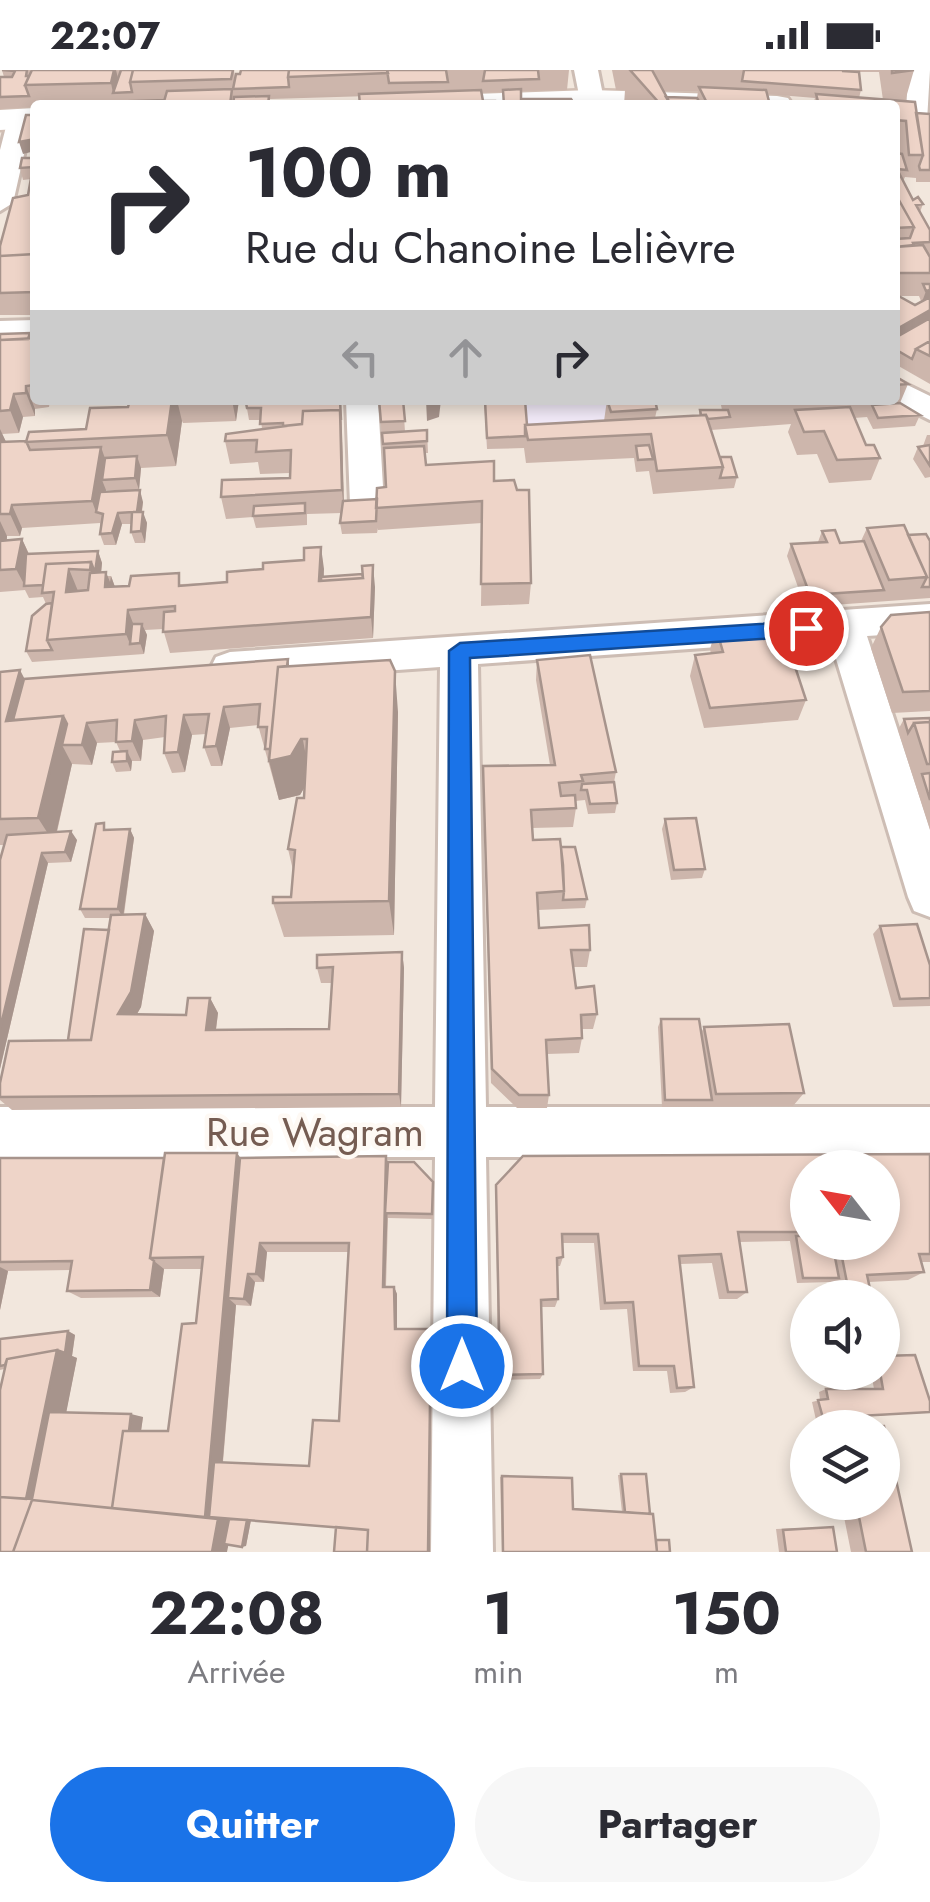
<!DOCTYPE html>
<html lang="fr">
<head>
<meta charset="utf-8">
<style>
  body { margin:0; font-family:Jost,sans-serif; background:#f7f7f7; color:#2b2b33; height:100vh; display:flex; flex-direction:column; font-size:38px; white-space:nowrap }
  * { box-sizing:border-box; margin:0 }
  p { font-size:32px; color:#7c7c81 }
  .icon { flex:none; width:55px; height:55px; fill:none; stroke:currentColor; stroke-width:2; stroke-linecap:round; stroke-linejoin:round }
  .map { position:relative; height:1482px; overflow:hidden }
  .sheet { display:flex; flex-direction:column; background:#fff; flex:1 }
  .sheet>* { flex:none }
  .hud { position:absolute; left:30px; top:30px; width:870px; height:305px; border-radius:10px; box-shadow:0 5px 15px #0003; background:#fff; color:#2b2b33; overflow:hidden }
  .needle { width:65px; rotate:301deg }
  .tools { position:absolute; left:790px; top:1080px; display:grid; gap:20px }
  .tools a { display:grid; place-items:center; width:110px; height:110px; border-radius:50%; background:#fff; box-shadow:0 5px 15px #0003; font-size:50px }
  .pin { position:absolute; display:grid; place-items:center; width:85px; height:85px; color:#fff; margin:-42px; border:5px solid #fff; border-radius:50%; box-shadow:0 2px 10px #0007 }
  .me { position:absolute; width:110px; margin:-55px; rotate:0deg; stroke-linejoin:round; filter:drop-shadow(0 0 8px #0008) }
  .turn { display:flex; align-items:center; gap:35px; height:210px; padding:0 50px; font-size:45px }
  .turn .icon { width:130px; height:130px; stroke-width:2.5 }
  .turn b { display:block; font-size:70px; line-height:85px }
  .lanes { display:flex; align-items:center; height:95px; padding:0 50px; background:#0003; justify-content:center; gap:50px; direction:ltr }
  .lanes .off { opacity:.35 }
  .eta { display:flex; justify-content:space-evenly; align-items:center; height:170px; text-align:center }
  .eta b { font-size:60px; font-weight:700; line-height:70px }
  .action { display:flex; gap:20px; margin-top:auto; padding:20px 50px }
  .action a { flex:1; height:115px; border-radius:60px; background:#1a73e8; color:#fff; font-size:40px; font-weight:700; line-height:115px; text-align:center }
  .action a+a { background:#f7f7f7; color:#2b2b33 }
  .status { display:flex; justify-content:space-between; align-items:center; height:70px; padding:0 50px; background:#fff; direction:ltr }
  .status svg { height:28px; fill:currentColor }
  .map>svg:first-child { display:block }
</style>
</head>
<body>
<div class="status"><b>22:07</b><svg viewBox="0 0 49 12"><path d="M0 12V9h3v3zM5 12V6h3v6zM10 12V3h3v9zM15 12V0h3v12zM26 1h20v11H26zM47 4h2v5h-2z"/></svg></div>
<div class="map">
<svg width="930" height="1482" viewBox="0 0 930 1482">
  <rect width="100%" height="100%" fill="#fbf5ee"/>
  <path fill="#f2e7dd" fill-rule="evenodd" d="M0 0H930V1482H0ZM35 35H895V330H35ZM808 1098H882V1172H808ZM808 1228H882V1302H808ZM808 1358H882V1432H808Z"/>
  <path fill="#f2eaf8" d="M485 330H642L652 370 487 379Z"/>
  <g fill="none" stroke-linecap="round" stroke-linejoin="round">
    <defs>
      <path id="minor" d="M574 0H598L605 35H581Z
        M908 0H930L927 51H909L906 46Z
        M20 42 32 49 13 133 0 141V80L8 49Z
        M35 250V268L0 269V251Z
        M895 309 930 326V350L890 330H895Z
        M346 330H378L384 434 379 442 367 446 355 442 350 434Z
        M930 534V562L867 566 930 759V847L914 841 908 827 830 569 478 594 486 1037H930V1087H486L493 1482H431L435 1087H0V1037H435L440 597 230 612 216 607 211 597 216 587 230 582Z"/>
      <path id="secondary" d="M591 20 777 26 788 28 793 35H404L409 28 420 26Z
        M35 38V58L0 60V40Z"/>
    </defs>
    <use href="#minor" stroke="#cdbdb4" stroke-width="6"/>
    <use href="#secondary" stroke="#d2bfb4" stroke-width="5"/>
    <use href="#minor" fill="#fff" fill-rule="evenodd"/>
    <use href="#secondary" fill="#fff" fill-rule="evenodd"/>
  </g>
  <path fill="#cdb6ac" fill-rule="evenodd" d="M2 0H234L235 8 240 4 241 0H569L567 20 521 21V29L575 35H503V22L270 29V35H35V37L0 39V7H4Z
    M612 0H914L905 31 916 43 930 44V112H916V108L905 107 903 111 913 130 923 134 920 142 930 160V184H928L930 187V314L895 294V83L900 84 899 73 895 72V35H624L625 20H616ZM858 2H879L883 30 859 28 861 20ZM663 21H698L697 28 666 27ZM767 24 815 28 813 35 769 31ZM898 226H919L921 231 915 235Z
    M35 88V245H0V176L28 125 31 109 23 110 20 98Z
    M0 264 35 268V330H50L49 337 35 339V346L23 347 19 363 2 364 6 372 26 371 86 359 128 337 130 330H239L236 351 183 353 182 351 176 396 141 398 139 420H106L105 422 143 432 142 442 147 453 145 473H135L131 462 132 454H122L116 475H104L100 464V453L22 458 20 466H7V471L22 469 29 484 98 481 102 493 101 502 107 506H111L115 517 227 512 263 499 304 490 321 477 324 507 375 517 373 568 170 583 163 559 145 560 147 565 144 584 32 592 26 581 46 534 43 527 29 528 25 520 0 522Z
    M895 306 908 314 900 333 920 345 915 356 873 359 867 347 854 348 866 375 880 388 871 410 829 413 817 384 797 385 788 362 791 354 711 360 720 387 737 407 734 418 653 424 649 401 636 402 634 388 526 393 524 378 487 379 484 330H525L527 355 604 351 607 330 575 331V330H655L657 339 655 348 699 345 700 340H722L720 330H895Z
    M259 330H341L344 431 377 429 386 417 379 330H403L405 362 427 360 428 383H425L426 395 494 411 531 513 529 534 481 536 482 453 378 460V458L377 463 342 464 340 453 342 443 307 444V455L256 458 253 447 226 449 221 427 290 408V403L260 404 258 392 230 394 225 371 262 359 261 350H249L246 333Z
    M927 365H930V407L925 408 913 389 918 377 923 376Z
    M867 458 908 465 930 471V528L805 537 787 486 791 474 818 472 822 461 840 473 861 471Z
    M930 542V641L892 643 871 578 881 557Z
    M716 558 806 630 798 650 704 658 690 606 695 585 711 584 710 579Z
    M288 589 289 596 398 642 394 865 284 867 273 833 291 827 293 800 288 779 304 728V718L300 725 279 730 258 655 230 658 222 696H211L204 677 206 664 192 665 185 702 172 703 164 683 165 667 143 670 141 691H132L131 701 116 702 112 692 120 681 116 672 97 673 92 695 72 694 57 762 77 770 71 792 48 793 0 999V790L4 775H0V602L24 609Z
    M537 590 616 702 614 712 617 733 615 743 588 744 585 730 575 731 576 738 573 757 532 758 533 770 561 777 587 829 585 838 538 840 539 858 590 880 587 897H573L576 918 597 944 593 959H582V968L579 983 547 984 549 1025 547 1038H517L491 1013 483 696 550 695 536 610Z
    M930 648V760L898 660 904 649Z
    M665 749 705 799 702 808 671 810 662 759Z
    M130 759 134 768 124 845 145 844 154 861 141 937 137 944 186 945 210 928 218 943 216 960 329 959 332 913H321L317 898 402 882 404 898 401 1037 12 1040 0 1030V1013L68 970 109 860 110 848H85L80 839 107 760Z
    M880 856 930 895V936L893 937 873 864Z
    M661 949 701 963 704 957 804 1023 793 1036 662 1037 658 957Z
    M237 1083 240 1088 386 1086 388 1092 433 1112 434 1118 433 1149 388 1148 386 1217H394L397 1224V1259L432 1265 336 1457 251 1450 246 1476 229 1475 4 1299 0 1300V1269L68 1261 75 1265 72 1286 77 1288 66 1342 143 1347 141 1361H168L196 1253 202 1199H164L160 1227 81 1228 67 1221 71 1200 8 1201 0 1240V1088H164ZM267 1182H348L339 1351 309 1396 223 1392 236 1235 251 1236 255 1212H264Z
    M930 1084V1192H922L924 1202 908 1210 869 1212 872 1228H836L832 1212 797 1213 790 1171 739 1172 747 1222 737 1229H719L712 1193 680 1194 694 1317 685 1322 670 1323 667 1301H633L627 1239 600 1240 594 1173H562L563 1187 560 1196H557L558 1229 555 1237H541L543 1304 540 1309 498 1310 496 1115ZM808 1098 882 1172H808Z
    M871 1302H882L930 1342 816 1350 812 1332 820 1330 819 1322 826 1319H874Z
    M884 1356 912 1482H851L841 1432H882V1358H838Z
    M646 1404 650 1444 656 1469 670 1482H502L500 1407 502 1406 573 1439 622 1442 618 1405Z
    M825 1457H833L837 1482H779L776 1459Z"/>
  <path fill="#a7948c" d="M114 0H116L120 17 113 23 111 13Z
    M35 69V81L23 84 19 72Z
    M930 220V230L922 232 926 221Z
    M930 240V257L895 278V260Z
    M26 316 35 339V346L26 323Z
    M14 324 23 347 19 363 10 340Z
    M172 330H180H177L182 351 176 396 167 365Z
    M232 330H239L236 351Z
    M340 330 342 362 344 442 342 420Z
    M426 330H441L439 347 427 351Z
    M0 359 8 376 0 385Z
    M101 377 109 400 102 410 106 420 102 443 96 442 92 431Z
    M137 386 141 398 139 420 135 408Z
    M140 420 143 432 140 453 137 442Z
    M12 435 22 458 20 466 10 444Z
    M143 442 147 453 145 473 141 461Z
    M118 443 122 454 116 475 112 463Z
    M0 451 7 466 5 494 0 484Z
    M22 469 32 491 25 516 16 499Z
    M321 477 324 499 323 521 319 511Z
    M98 481 102 493 100 514 96 513 90 500 91 492Z
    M373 495 375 517 373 568 371 547Z
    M69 499 78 521 66 522Z
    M106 502 110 512 111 506 115 517H105Z
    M128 540 136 561 130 574 126 564Z
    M142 554 147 565 144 584 140 573Z
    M288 589 310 708 300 725 279 730 269 691Z
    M20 600 35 629 28 657 6 651Z
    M395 601 398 642 394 865 389 831Z
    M224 637 230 658 222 696 216 676Z
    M184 645 192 665 185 702 178 682Z
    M63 646 77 674 62 675 72 694 54 773 38 748Z
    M135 650 143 670 141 691 132 671Z
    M87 653 97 673 92 695 82 675Z
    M127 681 132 691 131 701 127 691Z
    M130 759 134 768 123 848 118 839Z
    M71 761 77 770 71 792 65 782Z
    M42 783 48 793 0 999V959Z
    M145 844 154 861 141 937 128 959 118 944Z
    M402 882 404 898 401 1037 399 1024Z
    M210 928 218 943 214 974 206 960Z
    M237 1083 248 1099 228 1228 236 1235 218 1447H205Z
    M386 1086 389 1098 385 1225 383 1217Z
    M260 1173 267 1182 264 1212 256 1204Z
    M154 1191 164 1199 160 1227 150 1220Z
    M0 1197 8 1201 0 1240Z
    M248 1204 255 1212 251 1236 244 1229Z
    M394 1217 397 1224V1265L395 1259Z
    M431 1259 430 1482H428Z
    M68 1261 75 1265 72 1286 77 1288 49 1430 26 1429 57 1280Z
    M131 1344 143 1347 130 1438H117Z
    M234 1448 227 1482H212L218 1449Z
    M247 1450H251L246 1476 242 1477Z"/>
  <path fill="#eed4c8" stroke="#a7948c" stroke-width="2.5" d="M2 0H27L26 6H29L25 15 29 26 0 27V7H12L15 1Z
    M32 0H114L111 13 25 15Z
    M121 0H133L130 12 132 22 113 23Z
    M133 0H233L231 9 130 12Z
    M241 0H289L288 7 289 17 233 19 236 4H240Z
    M289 0H387L388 3 288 7Z
    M387 0H446L448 12 389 13Z
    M485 0H538L539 9 483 11Z
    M630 0H652L671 35H661Z
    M846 0 842 1 859 2 861 20 742 11 744 0Z
    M892 0H914L892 3Z
    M699 17 766 20 770 35H708Z
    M232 19 230 35H163L167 21Z
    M521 19V30H529V35H504L503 20Z
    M481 20 483 31H495V35H360L359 24Z
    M816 24 915 32 923 85H909L906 51 895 50V35H819Z
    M269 26 268 35H233L234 27Z
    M666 27 697 28 701 35H671Z
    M571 29 575 35H529V30L521 29Z
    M164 30 163 35H43L44 34Z
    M769 31 813 35H770Z
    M916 43 930 44V100H920L919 96 923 85Z
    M26 45H35V69L19 72Z
    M895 83 902 84 907 100 897 99 913 130 918 127 923 134 916 135 930 160V172L913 173 914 175 895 177V169L910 168 914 157 895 123Z
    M22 88H35V184L0 186V176L13 128 28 125 33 97 20 98Z
    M895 123 914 157 895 158Z
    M923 175 930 187V203H895V177Z
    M35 184V194L32 205 35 204V222L0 223V186Z
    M923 214H930V220L926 221Z
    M895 224 915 235 930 227V240L895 260Z
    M930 248V271L916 279 912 289 895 279V268Z
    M30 263 28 269 0 270V264Z
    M35 268V315L26 316V323L14 324 10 340 0 341V270Z
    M930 271V286L916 279Z
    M895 306 908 314 895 315Z
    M130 330H172L167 365 26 372 29 362 86 359 90 338 128 337Z
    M259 330H340L341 350 340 340 303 341 302 354 283 356V353L260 354 261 338H247L246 333Z
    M379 330H403L405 351 381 352Z
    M485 330H525L527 355H525V366L487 368Z
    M607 330H655L657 339 611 342Z
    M900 333 920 345 878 348 872 335Z
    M850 337 866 375H874L880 388 837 390 824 361 804 362 795 340Z
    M340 340 342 420 221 427 222 410 290 408 291 380 256 382 257 370 225 371 226 364 302 354 303 341Z
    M700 340H728L730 347 708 349 706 345H701Z
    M706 345 723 397 657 401 651 364 528 370 525 355Z
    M427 360V371L383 374 382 363Z
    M26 371 30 380 101 377 92 431 12 435 10 444H0V372Z
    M649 375 653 389 638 390 636 376Z
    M930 375V396L918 377Z
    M424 376 426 395 494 391V411L514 410 517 420H529L531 513 481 514 482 431 376 438 377 418 386 417 384 378Z
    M137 386 135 408 102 410 105 388Z
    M720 387H731L737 407 720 408 723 397Z
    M140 420 137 442H133H143L141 461 131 462 132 442 118 443 112 463 100 464 103 444 96 442 100 422Z
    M377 429 376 451 340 453 343 431Z
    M305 433V443L253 446 254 436Z
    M904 455 927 507 889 510 867 458Z
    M835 460 840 473 864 471 884 520 810 525 791 474 827 472 822 461Z
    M926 464 930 471V517H922L927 507 908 465Z
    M22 469 16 499 0 500V471Z
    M321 477 319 511 363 508 362 496 373 495 371 547 163 562 164 542 175 541V536L128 540 126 564 47 570 54 522 42 523 46 494 91 492 90 500 69 499 66 522 88 520 90 503 106 502 105 517 129 516 131 506 179 503V516L227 512V502L263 499V493L304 490V478Z
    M98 481 95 503 91 492 46 494 43 515 24 516 26 484Z
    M362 504 363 508 321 511V507Z
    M52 533 47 570 52 580 26 581 32 546 46 534Z
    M930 542V621L903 622 881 557 891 545Z
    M132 554H142L140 573 130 574Z
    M781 554 806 630 710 638 695 585 723 582 716 558Z
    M590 585 616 702 581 705 583 711 559 713 561 726 575 725 576 738 531 740 533 770 560 769 563 795 564 821 537 823 539 858 589 855 590 880H571L576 918 594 916 597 944 581 945 582 968 546 970 549 1025H519L492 999 483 696 555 695 537 590Z
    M288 589 287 596 278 597 270 679H265L267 657H258L260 634 224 637 216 676 204 677 209 644 184 645 178 682 164 683 166 646 135 650 132 671 116 672 117 650 87 653 82 675H62L67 654 63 646 13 650 24 609Z
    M390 590 395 601 389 831 273 833V827H291L295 780 288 779 297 728H304L307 669H301L291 686 269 691 278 597Z
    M20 600 6 651 63 646 38 748 0 749V602Z
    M930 648V652L914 653 908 663 904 649Z
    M930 652V694H927L914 653Z
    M127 681V691L112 692 113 682Z
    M930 703V730L922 704Z
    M614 712 617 733 590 734 587 720H581L582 714Z
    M696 748 705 799 674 800 665 749Z
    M104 753V760L130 759 118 839H80L96 754Z
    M71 761 65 782 42 783 0 959V790L7 765Z
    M561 777H575L587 829 563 830 564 821Z
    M145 844 131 922 118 944 186 945 188 928H210L206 960 329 959 333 897 317 898V885L402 882 399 1024 0 1027V1013L9 971 91 970 111 845Z
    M917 854 930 895V928L900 929 880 856Z
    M84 859 109 860 91 970H68Z
    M661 949H699L712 1030H665Z
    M789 954 804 1023 716 1024 704 957Z
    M165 1083H237L205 1447 112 1438 123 1361H168L182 1254 196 1253 203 1187 150 1188Z
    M930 1084V1184H919L924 1202 867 1205 872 1228H850L839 1172H882V1098H808V1162H738L747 1222H728L721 1184 679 1186 694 1317 677 1318 674 1296H639L633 1232 605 1233 598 1164H562L563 1187 557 1188 558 1229 541 1230 543 1304 500 1305 496 1115 523 1086Z
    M386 1086 383 1217H394L395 1259H431L428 1482H367L368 1460 209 1447 214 1392 309 1396 313 1350 339 1351 349 1173H260L256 1204H248L244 1229 228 1228 240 1088Z
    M0 1088H164L150 1188 154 1191 150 1220 67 1221 72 1191 0 1192Z
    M388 1092H414L433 1112 432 1144 385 1143Z
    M796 1166H808V1172H832L839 1208H803Z
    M68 1261 65 1283 57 1280 7 1289 5 1295 0 1296V1269Z
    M57 1280 26 1429 0 1427V1320L7 1289Z
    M915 1285 930 1331V1342L823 1348 818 1330 828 1329 826 1319H883L880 1302H882V1286Z
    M49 1342 131 1344 129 1361H123L112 1438 32 1430 13 1482H0V1427L32 1429Z
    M884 1356 912 1482H866L856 1432H882V1358L841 1357Z
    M621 1404H646L650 1444 625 1442Z
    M502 1406 572 1408 573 1439 653 1444 657 1482H503Z
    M32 1430 218 1449 212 1482H13Z
    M229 1449 247 1450 242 1477 224 1474Z
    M336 1457 368 1460 367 1482H334Z
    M833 1457 837 1482H786L783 1460Z
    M656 1470H669L670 1482H657Z"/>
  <path fill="#1a73e8" stroke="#114b97" stroke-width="2.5" d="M806 551 816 558 806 566 470 588 477 1296 473 1307 462 1311 451 1307 447 1296 449 581 460 573Z"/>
  <g text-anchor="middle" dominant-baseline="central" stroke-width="9" stroke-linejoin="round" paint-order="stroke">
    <g font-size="40" fill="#755c52" stroke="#fef9f4">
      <text x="315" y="1062">Rue Wagram</text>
    </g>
  </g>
</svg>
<div class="tools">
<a><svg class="needle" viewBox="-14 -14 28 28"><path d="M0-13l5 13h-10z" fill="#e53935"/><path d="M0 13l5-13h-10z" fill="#7c7c81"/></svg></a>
<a><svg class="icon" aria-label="sound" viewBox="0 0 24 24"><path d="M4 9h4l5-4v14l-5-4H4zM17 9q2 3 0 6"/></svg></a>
<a><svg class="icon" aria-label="layers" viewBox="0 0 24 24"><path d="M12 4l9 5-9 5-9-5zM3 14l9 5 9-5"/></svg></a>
</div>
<div class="pin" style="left:806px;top:558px;background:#d93025"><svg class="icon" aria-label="arrive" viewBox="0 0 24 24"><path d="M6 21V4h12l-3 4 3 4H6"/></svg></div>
<svg class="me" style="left:462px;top:1296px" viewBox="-20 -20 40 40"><circle r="17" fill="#1a73e8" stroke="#fff" stroke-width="3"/><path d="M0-11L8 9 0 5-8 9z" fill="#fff"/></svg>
<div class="hud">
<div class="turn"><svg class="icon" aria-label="right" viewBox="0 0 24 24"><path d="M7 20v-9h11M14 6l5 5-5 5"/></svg><div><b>100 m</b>Rue du Chanoine Lelièvre</div></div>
<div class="lanes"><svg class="icon off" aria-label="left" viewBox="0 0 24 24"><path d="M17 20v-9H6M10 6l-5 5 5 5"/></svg><svg class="icon off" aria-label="ahead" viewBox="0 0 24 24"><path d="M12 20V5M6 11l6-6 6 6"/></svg><svg class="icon" aria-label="right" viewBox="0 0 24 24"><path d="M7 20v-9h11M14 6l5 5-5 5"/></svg></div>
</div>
</div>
<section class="sheet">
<div class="eta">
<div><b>22:08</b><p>Arrivée</p></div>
<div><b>1</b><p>min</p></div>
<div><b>150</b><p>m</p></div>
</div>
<div class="action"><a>Quitter</a><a>Partager</a></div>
</section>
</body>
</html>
